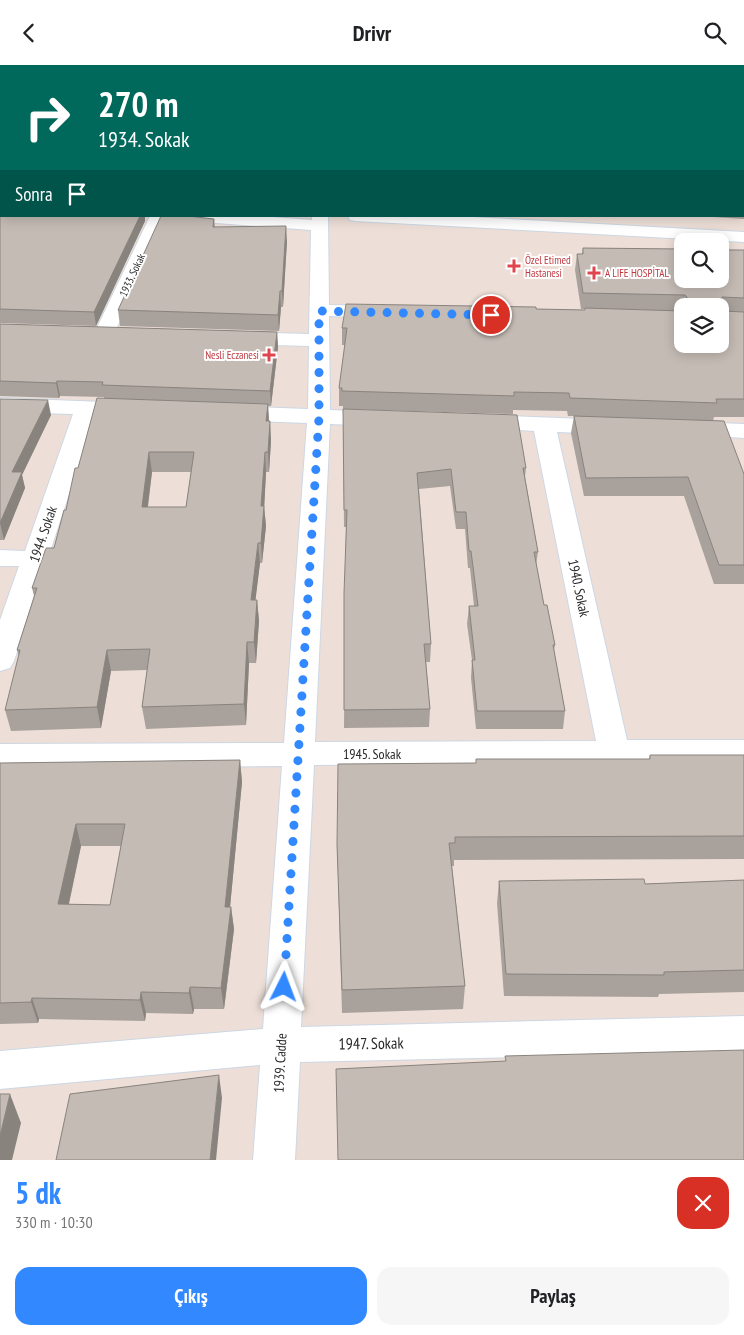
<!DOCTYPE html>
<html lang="tr">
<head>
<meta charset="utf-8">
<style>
  body { margin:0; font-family:"PT Sans Narrow",sans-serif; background:#f6f6f6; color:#202124; height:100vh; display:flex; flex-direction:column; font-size:19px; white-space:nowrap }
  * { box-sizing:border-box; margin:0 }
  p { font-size:16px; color:#757577 }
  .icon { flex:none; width:28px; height:28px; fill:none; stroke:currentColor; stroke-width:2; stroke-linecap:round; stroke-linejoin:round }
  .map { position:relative; height:1095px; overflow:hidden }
  .details { display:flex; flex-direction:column; background:#fff; flex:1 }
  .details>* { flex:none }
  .top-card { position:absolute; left:0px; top:0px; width:745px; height:152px; box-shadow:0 2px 12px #0003; background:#00695c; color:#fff; overflow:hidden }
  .fabs { position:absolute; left:674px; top:168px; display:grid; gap:10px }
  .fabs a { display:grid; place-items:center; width:55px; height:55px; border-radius:10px; background:#fff; box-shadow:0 2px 12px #0003; font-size:25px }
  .pin { position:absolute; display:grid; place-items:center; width:42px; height:42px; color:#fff; margin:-21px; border:2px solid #fff; border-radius:50%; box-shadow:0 1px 5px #0007 }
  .me { position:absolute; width:55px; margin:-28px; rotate:3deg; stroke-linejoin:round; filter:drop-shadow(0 0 4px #0008) }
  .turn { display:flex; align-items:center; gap:18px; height:105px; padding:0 15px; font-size:22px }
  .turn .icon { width:65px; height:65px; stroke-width:2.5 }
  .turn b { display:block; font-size:35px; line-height:42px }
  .then { display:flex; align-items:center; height:48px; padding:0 15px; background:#0003; gap:10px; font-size:19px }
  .round { display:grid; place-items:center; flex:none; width:52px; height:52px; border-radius:15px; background:#f6f6f6 }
  .summary { display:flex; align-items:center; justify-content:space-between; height:85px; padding:0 15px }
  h1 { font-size:30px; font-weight:600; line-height:38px; color:#3289ff }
  .button { display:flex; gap:10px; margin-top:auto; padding:10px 15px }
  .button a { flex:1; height:58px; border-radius:15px; background:#3289ff; color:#fff; font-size:20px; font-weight:600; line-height:58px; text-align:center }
  .button a+a { background:#f6f6f6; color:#202124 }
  header { display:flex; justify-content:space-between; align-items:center; height:65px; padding:0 15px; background:#fff; font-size:22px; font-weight:600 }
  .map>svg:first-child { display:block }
</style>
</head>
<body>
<header><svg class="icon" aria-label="back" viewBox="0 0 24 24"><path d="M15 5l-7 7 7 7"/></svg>Drivr<svg class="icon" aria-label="search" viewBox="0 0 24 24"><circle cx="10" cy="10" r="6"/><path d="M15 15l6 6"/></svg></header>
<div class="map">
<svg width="744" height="1095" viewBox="0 0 744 1095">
  <rect width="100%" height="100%" fill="#eddfd8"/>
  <path fill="#c3ea8e" d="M287 0H744V93V1Z"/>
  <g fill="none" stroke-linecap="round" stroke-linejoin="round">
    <defs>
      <path id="minor" d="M0 22H1V31H0Z
        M150 151H167L114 269 111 273 104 275 97 273 94 269Z
        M182 151H259L312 155V151H328L329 240 382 241 389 243 392 247 389 251 382 253 329 251 330 345 380 347 388 349 391 354 388 359 380 361 330 359 315 677 596 676 534 366 473 362 470 357 473 352 481 350 610 355 618 357 621 362 618 367 610 369 557 367 627 675H744V697L314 700 301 962 744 951V987L300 997 295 1095H253L260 1000 0 1024V986L263 964 282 701 0 703V679L284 678 307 358 231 355 223 353 220 348 223 343 231 341 308 344 309 281 240 279 233 277 230 273 233 269 240 267 309 269 311 165 190 156 184 155Z
        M348 151H454L744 167V177L356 156 350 155Z
        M0 333 130 338 138 340 141 345 138 350 130 352 95 350 14 596 10 603 0 606V555L19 501H0V485L25 486 73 349 0 347Z
        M691 357 744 359V373L683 369 680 364 683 359Z"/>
      <path id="highway" d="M201 0H214V1H202Z
        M270 0H282V1H270Z"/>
    </defs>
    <use href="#minor" stroke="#cdd7e3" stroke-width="2"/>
    <use href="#highway" stroke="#fff" stroke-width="2"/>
    <use href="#minor" fill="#fff" fill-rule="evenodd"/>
    <use href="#highway" fill="#ff7350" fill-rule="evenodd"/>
  </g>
  <path fill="#a9a19b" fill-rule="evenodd" d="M1 52V151L145 156 96 261 0 258V53Z
    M744 114V154L697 151H744Z
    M214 154 215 162 287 176 283 242H281L279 266 120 261 118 245Z
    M583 183 744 185V352H714L713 356 744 409V519H714L684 431H584L571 368 574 351H568L567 346 513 345V349L343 344V341H339V323L345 280H342V263L536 244 585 245V244H581L575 205 577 189H582ZM682 241H720L682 279Z
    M0 259 277 267 278 282 271 341H268L269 356H270L271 376 269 407H266L264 441 266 461 262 498H260L255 535H257L259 556 256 598H249L246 660 146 664 142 642 147 605 111 606 101 663 11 666 5 645 19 592 17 585 34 531 32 523 54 483 66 445 78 403 104 333V332L60 331 59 333 0 331ZM152 407H191L186 442H148Z
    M0 334 51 350 22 410 25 423 4 475H0Z
    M343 344 526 403 525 412 538 487 536 500 544 540 555 580 554 585 565 646 563 664H476L471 613 472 595 467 559 469 541H474L470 503H468L465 464H456L450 421 419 424 431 579 430 597H426L430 644 429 662 344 663 346 462H344Z
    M650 690H744V794L454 795V801H452L465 921 463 944 342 948 337 779 476 698V694H649Z
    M240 695 242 717 230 842H231L234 864 224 944H194L193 949 146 948 145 956 39 954 38 958 0 959V698ZM81 781H121L110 840 69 839Z
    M744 815V927L659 929 658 932 504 931 497 838 499 816 645 819Z"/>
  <path fill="#89837e" d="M0 0H27V1H1V5H0Z
    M140 151H145V156L96 261 94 247Z
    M286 161 287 176 283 242 282 226Z
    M280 226 281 242 279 266 278 250Z
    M277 267 278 282 271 341 270 326Z
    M57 316 60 331 59 333 56 318Z
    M48 335 51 350 22 410 25 423 4 475 0 458 12 407Z
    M268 339 269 358 266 356Z
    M270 356 271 376 269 407 268 387Z
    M149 387 152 407 145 462 142 442Z
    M265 387 266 407 264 447V441L266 461 262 498 261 478V441Z
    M258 478 260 498 253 556 251 535Z
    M257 535 259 556 256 598 254 577Z
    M247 577 249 598 246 660 244 639Z
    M107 585 111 606 101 663 97 642Z
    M240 695 242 717 228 863 225 842Z
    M76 759 81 781 64 861 58 839Z
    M231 842 234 864 224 944 221 923Z
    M190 922 194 944 193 949 189 928Z
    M141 927 146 948 145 956 140 935Z
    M32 933 39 954 38 958 31 937Z
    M219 1010 222 1033 216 1095H210Z
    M10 1029 21 1058 12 1095H0V1071Z"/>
  <path fill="#c4bbb4" stroke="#89837e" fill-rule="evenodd" d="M1 52V136H0V53Z
    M0 142H1V151H140L94 247 0 244Z
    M161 151H188L214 154 213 162 286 161 282 226H280L278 250 118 245Z
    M583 183 682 184V214H720V185H744V233L722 232V246L744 247V334H716L717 338 570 333 569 328 514 327V331L342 326V323H339L347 263H342L346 239 536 242V244L585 245V243L682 246V279H720V241H687V232L685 230 583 228 577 189H583Z
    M0 259 277 267 270 326 102 320 103 317 57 316 56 318 0 316Z
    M97 333 268 339 266 356H270L268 387H265L261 441H264L261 478H258L251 535H257L254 577H247L244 639 142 642 150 584 107 585 97 642 5 645 20 585H17L37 523H32L46 483H54L64 445H66L75 403H78ZM149 387H194L186 442H142Z
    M0 334 48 335 12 407H22L0 458Z
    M343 344 517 350 526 403H523L538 487H534L544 540H547L555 580H553L565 646H477L472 595H475L469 541H478L471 486H469L466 447H456L451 404 417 408 431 579H424L430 644 344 645V528L347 445H344Z
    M574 351 724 356 744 409V500H719L688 412 586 413Z
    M650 690H744V771L455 772V778H449L465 921 342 925 337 779 338 699 476 698V694H650Z
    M240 695 225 842H231L221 923 190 922 189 928 141 927 140 935 32 933 31 937 0 938V698ZM76 759H125L110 840 58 839Z
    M644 814 645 819 744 815V905L664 907V910L506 909 499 816Z
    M744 985V1095H338L336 1004 506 996 505 991Z
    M219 1010 210 1095H56L70 1029Z
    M0 1029H10L0 1071Z"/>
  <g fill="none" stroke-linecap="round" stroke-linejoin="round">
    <path stroke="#3289ff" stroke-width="9" stroke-dasharray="0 16.2" d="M284 922 319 352V246L491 250"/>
  </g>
  <g fill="#e0444e" stroke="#fff" stroke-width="2">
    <path d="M511.5 193.5h5v5h5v5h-5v5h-5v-5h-5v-5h5z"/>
    <path d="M591.5 200.5h5v5h5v5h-5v5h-5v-5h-5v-5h5z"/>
    <path d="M266.5 282.5h5v5h5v5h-5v5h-5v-5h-5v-5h5z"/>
  </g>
  <g text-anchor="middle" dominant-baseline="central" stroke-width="4" stroke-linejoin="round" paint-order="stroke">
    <g font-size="11" fill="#be3a42" stroke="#fff" text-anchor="start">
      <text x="525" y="195">Özel Etimed<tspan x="525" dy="13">Hastanesi</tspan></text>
      <text x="605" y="208">A LIFE HOSPİTAL</text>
      <text x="259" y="290" text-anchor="end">Nesli Eczanesi</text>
    </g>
    <g font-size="11" fill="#282828" stroke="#fff">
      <text transform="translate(132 210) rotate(-65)">1933. Sokak</text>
    </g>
    <g font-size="14" fill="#282828" stroke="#fff">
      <text transform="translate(43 469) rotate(-71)">1944. Sokak</text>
      <text transform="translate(579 523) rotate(78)">1940. Sokak</text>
      <text x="372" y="689">1945. Sokak</text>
      <text transform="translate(280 998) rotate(-87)">1939. Cadde</text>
    </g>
    <g font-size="16" fill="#282828" stroke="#fff">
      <text transform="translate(371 978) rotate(-1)">1947. Sokak</text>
    </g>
  </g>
</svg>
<div class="fabs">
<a><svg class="icon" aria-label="search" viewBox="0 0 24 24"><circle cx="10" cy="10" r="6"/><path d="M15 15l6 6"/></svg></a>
<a><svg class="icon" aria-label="layers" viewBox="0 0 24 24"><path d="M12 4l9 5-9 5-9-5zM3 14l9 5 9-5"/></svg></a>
</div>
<div class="pin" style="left:491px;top:250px;background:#d93025"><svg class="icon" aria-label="arrive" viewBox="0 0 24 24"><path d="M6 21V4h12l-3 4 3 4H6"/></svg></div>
<svg class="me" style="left:284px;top:922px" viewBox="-20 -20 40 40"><path d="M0-17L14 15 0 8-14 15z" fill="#3289ff" stroke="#fff" stroke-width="4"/></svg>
<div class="top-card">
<div class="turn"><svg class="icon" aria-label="right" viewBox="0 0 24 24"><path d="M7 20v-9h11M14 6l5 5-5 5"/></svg><div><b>270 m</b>1934. Sokak</div></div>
<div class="then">Sonra<svg class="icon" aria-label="arrive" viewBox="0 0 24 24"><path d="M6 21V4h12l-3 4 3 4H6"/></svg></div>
</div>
</div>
<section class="details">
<div class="summary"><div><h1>5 dk</h1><p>330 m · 10:30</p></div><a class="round" style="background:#d93025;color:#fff"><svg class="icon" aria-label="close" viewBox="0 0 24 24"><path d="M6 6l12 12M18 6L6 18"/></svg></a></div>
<div class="button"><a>Çıkış</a><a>Paylaş</a></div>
</section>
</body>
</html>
